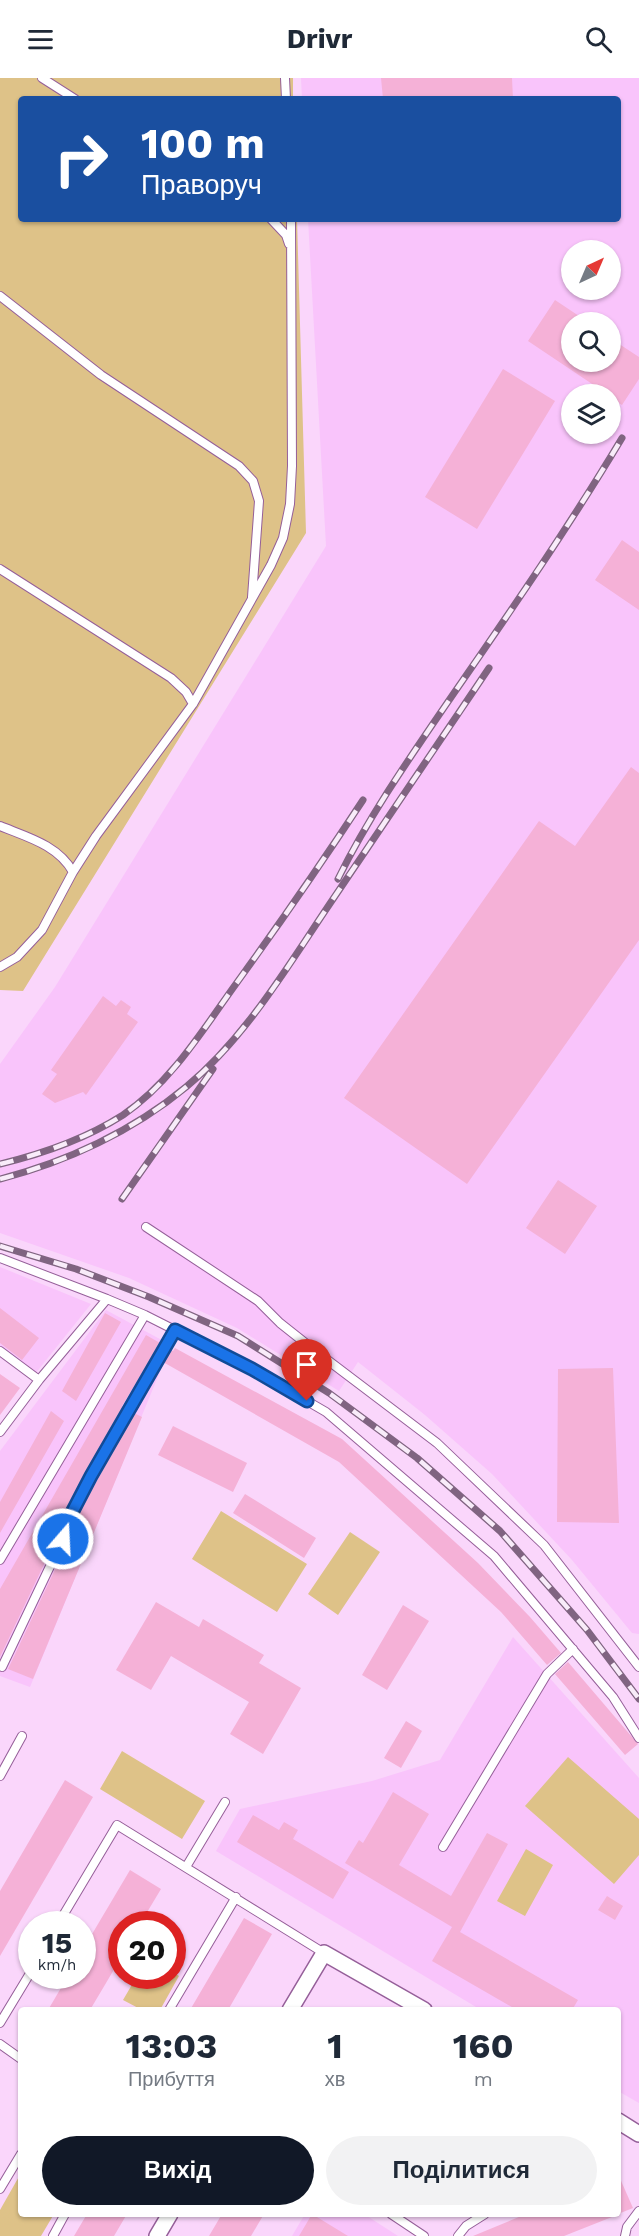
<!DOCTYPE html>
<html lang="uk">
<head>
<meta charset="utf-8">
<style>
  body { margin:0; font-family:"Work Sans",sans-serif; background:#f2f2f3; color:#1f2937; height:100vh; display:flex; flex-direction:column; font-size:22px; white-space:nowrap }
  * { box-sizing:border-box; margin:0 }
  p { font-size:20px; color:#747a83 }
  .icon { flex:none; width:33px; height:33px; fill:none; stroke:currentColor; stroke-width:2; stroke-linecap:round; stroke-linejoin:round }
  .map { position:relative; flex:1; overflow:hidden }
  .drawer { position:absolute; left:18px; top:1929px; width:603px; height:210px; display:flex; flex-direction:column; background:#fff; border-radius:6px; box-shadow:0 2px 4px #0004 }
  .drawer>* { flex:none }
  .banner { position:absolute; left:18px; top:18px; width:603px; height:126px; border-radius:6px; box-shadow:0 2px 4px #0004; background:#1a4fa0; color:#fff; overflow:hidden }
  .needle { width:39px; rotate:44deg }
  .controls { position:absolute; left:561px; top:162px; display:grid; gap:12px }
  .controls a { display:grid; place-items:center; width:60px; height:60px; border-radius:50%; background:#fff; box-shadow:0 2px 4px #0004; font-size:30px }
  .speed { position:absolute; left:18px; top:1833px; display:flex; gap:12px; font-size:30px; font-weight:700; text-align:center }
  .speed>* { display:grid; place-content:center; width:78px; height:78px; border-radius:50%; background:#fff; box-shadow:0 2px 4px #0004; line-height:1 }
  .speed small { font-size:15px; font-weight:400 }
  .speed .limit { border:9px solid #d22; background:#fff; color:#111 }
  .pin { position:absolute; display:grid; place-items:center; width:51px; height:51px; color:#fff; margin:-62px -26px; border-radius:50% 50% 50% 0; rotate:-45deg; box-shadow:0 0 6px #0007 }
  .pin .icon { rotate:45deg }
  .me { position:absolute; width:66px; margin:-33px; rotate:19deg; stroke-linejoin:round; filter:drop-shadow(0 0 4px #0008) }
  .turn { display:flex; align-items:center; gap:21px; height:126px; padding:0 24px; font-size:27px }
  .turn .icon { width:78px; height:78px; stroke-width:2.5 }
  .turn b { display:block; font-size:42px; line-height:51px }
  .eta { display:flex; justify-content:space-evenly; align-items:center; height:102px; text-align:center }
  .eta b { font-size:36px; font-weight:700; line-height:42px }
  .button { display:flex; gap:12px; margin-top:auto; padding:12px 24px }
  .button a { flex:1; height:69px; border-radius:36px; background:#111827; color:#fff; font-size:24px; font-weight:700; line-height:69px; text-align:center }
  .button a+a { background:#f2f2f3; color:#1f2937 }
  header { display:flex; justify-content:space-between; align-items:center; height:78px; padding:0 24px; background:#fff; font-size:27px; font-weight:700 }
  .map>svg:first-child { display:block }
</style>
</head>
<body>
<header><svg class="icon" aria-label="menu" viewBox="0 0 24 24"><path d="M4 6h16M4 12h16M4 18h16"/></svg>Drivr<svg class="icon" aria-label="search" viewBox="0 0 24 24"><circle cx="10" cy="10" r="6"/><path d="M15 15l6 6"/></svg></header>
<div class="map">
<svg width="639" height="2158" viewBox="0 0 639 2158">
  <rect width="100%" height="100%" fill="#fad6fb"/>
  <path fill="#f9c4fb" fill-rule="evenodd" d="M301 0H639V1556L632 1555 572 1482 492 1396 425 1337 358 1284 339 1313 237 1250 129 1200 0 1155V986L55 909 326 468 308 141H618V21H302ZM572 172H610V212H572ZM572 244H610V284H572ZM572 316H610V356H572Z
    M0 1189 91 1226 35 1296 0 1269Z
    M106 1232 171 1267 30 1609 0 1598V1373Z
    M513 1559 639 1700V2025L618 2013V1932H481L216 1773 240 1731 372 1703 440 1682Z
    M305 2136H364L398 2158H292Z"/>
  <path fill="#dec288" d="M0 0H293V21H21V141H297L306 455 23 913 0 912Z
    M221 1433 307 1486 277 1534 192 1481Z
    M350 1454 380 1474 338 1537 308 1516Z
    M122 1673 205 1723 182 1761 100 1711Z
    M568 1679 639 1741V1777L614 1806 525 1728Z
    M526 1771 553 1787 525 1838 497 1823Z
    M173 1894 179 1898 160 1932H142L123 1922 137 1898H172Z
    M21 2095V2136H54L41 2158H0V2132Z"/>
  <path fill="#f5b1d7" d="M381 0H512L513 21H383Z
    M555 222 588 244H572V284H610V260L639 279V301L622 327 610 319V316H607L528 263Z
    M503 291 555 323 477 451 425 419Z
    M622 462 639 474V532L595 502Z
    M631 689 639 695V862L467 1106 344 1020 539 743 575 768Z
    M103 918 116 928 121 922 131 929 127 936 138 944 86 1017 83 1014 55 1025 42 1016 57 996 51 992Z
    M558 1102 597 1128 565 1176 526 1150Z
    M0 1230 39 1260 22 1282 0 1265Z
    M105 1235 121 1244 76 1323 62 1313Z
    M146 1257 160 1265 122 1328 124 1329 59 1447 57 1459 0 1579V1511Z
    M175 1270 342 1361 478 1485 530 1539 561 1575 547 1587 501 1534 339 1384 163 1284 171 1272 173 1273Z
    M613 1290 619 1445 557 1444 558 1291Z
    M0 1296 20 1310 0 1337Z
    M51 1333 64 1343 0 1455V1424Z
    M134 1335 142 1339 33 1601 8 1591 68 1464 70 1452Z
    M173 1348 247 1385 233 1414 158 1377Z
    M245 1416 316 1460 304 1480 233 1435Z
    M156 1524 199 1549 203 1541 264 1577 259 1585 301 1610 263 1676 230 1656 249 1624 171 1578 151 1612 116 1592Z
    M403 1527 429 1543 387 1612 362 1597Z
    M568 1584 638 1666 625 1677 555 1596Z
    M406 1643 422 1653 401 1690 384 1680Z
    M65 1702 93 1719 0 1878V1813Z
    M393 1714 429 1736 399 1787 451 1818 487 1755 508 1766 460 1854 578 1922 572 1932H517L432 1883 452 1849 457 1852 345 1785 359 1762 363 1765Z
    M253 1737 279 1752 284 1744 298 1752 293 1761 349 1794 333 1821 237 1764Z
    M130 1792 161 1811 140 1846H122V1878L90 1932H48L68 1898H82V1873Z
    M607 1818 623 1828 615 1842 598 1832Z
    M244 1840 272 1856 228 1932H190Z
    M618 2096 633 2130 618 2136Z
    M87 2136H127L114 2158H74Z
    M222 2136H264L251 2158H209Z
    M312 2136 348 2158H299Z
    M526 2136H617V2137L564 2158H473Z"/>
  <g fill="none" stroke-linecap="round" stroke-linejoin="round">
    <defs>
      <path id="service" d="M42 0 75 21
        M285 0 286 21
        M271 141 286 157 289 166
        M0 218 101 297 239 388 253 403 259 423 252 519
        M0 491 171 600 186 614 193 626
        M0 748C27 759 58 767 73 794
        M0 889 17 879 42 852 73 794 96 758 193 626 271 487 283 460 290 426 292 388 291 141
        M146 1149 258 1223 280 1245 309 1268 437 1365 544 1467 639 1589
        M0 1180 107 1221 145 1237 252 1291 326 1334 494 1478 613 1619 639 1660
        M0 1273 39 1302 107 1221
        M0 1354 39 1302
        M0 1482 145 1237
        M2 1589 63 1461 64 1450 91 1398 175 1252
        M0 1698 22 1658
        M443 1769 547 1596 573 1571
        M186 1789 225 1724
        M58 1846 117 1747 324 1875
        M169 1932 236 1819
        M0 1945 32 1892
        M0 1966 21 1981
        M0 2111 21 2076
        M391 2136 424 2158
        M53 2158 65 2136
        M458 2158 466 2148 485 2136
        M625 2158 627 2149 639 2133"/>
      <path id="minor" d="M290 1932 324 1875 424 1932
        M618 2043 639 2056
        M157 2158 170 2136"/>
    </defs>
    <use href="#service" stroke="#955f99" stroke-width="10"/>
    <use href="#minor" stroke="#955f99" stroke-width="18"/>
    <use href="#service" stroke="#fff" stroke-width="8"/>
    <use href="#minor" stroke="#fff" stroke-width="15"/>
    <defs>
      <path id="rail" d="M338 801C370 736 413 675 454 615 512 531 570 447 622 360
        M0 1086C42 1076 87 1060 123 1037 169 1006 201 955 233 910 278 848 321 786 363 722
        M0 1101C66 1084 133 1053 186 1009 245 960 286 891 329 827 382 748 436 669 489 590
        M122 1121 213 991
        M0 1168 76 1191 149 1219 238 1258 329 1315 417 1380 500 1453 587 1552 639 1621"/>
    </defs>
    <use href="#rail" stroke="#806481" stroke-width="7"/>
    <use href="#rail" stroke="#f8ecf9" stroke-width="4.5" stroke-dasharray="14" stroke-linecap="butt"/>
  </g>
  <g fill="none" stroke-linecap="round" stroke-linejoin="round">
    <defs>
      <path id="route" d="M63 1461 64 1450 91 1398 175 1252 252 1291 307 1323"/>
    </defs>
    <use href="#route" stroke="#114b97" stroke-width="15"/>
    <use href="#route" stroke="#1a73e8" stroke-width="10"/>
  </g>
</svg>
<div class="controls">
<a><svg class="needle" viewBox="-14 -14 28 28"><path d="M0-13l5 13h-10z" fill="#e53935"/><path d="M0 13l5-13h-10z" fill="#747a83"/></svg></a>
<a><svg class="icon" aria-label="search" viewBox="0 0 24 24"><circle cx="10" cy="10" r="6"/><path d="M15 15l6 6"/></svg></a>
<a><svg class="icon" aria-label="layers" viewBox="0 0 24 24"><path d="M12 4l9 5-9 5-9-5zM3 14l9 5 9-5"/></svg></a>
</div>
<div class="speed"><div>15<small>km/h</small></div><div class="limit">20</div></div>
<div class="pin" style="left:307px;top:1323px;background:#d93025"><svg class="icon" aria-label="arrive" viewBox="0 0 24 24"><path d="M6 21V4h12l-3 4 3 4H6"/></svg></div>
<svg class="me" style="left:63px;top:1461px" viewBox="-20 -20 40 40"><circle r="17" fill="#1a73e8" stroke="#fff" stroke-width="3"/><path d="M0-11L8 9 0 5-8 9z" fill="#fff"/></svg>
<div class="banner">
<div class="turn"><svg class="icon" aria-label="right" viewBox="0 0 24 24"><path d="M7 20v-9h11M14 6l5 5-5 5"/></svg><div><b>100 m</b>Праворуч</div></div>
</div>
<section class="drawer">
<div class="eta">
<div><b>13:03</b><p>Прибуття</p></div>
<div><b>1</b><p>хв</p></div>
<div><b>160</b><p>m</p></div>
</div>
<div class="button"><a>Вихід</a><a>Поділитися</a></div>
</section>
</div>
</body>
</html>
